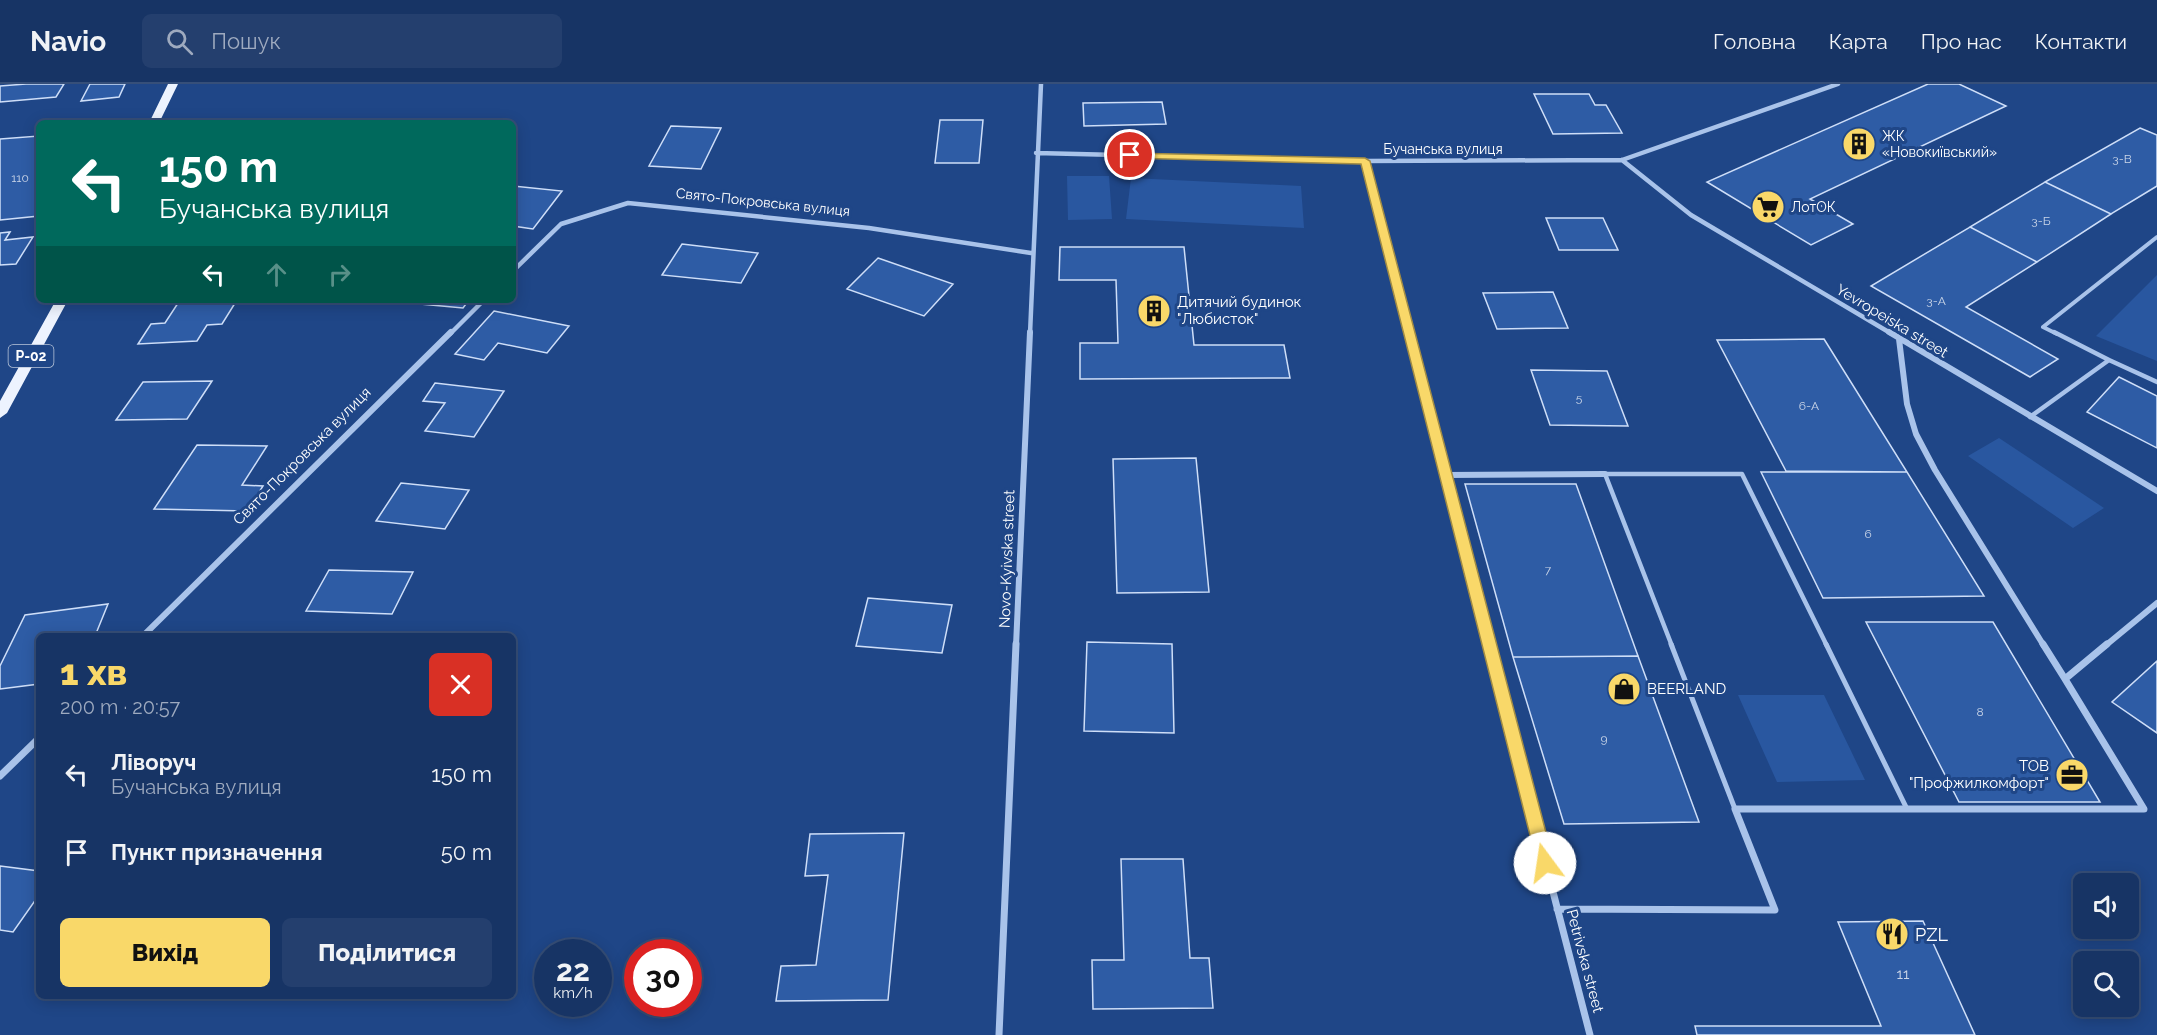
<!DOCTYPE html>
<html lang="uk">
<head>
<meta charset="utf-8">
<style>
  body { margin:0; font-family:Raleway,sans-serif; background:#243f6e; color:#f1f3f6; height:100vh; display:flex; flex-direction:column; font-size:22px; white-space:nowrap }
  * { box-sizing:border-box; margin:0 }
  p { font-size:20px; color:#9eaabf }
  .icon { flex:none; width:33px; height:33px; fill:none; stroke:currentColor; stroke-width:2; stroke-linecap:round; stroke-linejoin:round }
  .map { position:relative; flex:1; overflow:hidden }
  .sheet { position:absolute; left:36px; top:549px; width:480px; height:366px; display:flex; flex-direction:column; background:#173465; border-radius:9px; box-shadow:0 3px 15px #0003,0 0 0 2px #364f79 }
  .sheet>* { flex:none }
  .top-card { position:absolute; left:36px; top:36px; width:480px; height:183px; border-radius:9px; box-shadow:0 3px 15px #0003,0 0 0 2px #364f79; background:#00695c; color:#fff; overflow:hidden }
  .fabs { position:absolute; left:2073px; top:789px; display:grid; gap:12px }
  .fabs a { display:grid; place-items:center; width:66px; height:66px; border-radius:9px; background:#173465; box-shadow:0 3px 15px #0003,0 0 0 2px #364f79; font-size:30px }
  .speed { position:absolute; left:534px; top:855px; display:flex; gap:12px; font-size:30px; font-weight:700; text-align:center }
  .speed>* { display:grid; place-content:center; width:78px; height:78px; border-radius:50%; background:#173465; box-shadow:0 3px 15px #0003,0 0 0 2px #364f79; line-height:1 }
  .speed small { font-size:15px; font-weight:400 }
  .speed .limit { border:9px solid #d22; background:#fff; color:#111 }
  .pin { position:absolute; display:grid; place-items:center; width:51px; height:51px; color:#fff; margin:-26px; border:3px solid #fff; border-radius:50%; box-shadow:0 2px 6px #0007 }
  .me { position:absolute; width:66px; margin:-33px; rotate:346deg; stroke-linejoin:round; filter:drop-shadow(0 0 4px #0008) }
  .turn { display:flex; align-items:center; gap:21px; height:126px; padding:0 24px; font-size:27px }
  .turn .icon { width:78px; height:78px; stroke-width:2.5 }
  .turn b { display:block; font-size:42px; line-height:51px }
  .lanes { display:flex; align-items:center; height:57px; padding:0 24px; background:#0003; justify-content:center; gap:30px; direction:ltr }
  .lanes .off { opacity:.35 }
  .round { display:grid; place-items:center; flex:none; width:63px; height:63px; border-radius:9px; background:#243f6e }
  .headline { display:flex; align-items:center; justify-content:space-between; height:102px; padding:0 24px }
  h1 { font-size:36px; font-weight:800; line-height:45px; color:#f9d869 }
  .button { display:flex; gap:12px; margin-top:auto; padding:12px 24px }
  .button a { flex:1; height:69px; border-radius:9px; background:#f9d869; color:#111; font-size:24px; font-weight:800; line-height:69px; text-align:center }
  .button a+a { background:#243f6e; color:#f1f3f6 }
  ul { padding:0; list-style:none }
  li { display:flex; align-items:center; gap:18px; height:78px; padding:0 24px }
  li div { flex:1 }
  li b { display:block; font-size:22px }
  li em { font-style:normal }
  header { display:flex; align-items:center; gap:36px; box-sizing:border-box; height:84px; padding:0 30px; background:#173465; border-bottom:2px solid #364f79 }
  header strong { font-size:28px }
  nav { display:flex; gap:33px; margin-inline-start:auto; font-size:21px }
  .search { width:420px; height:54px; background:#243f6e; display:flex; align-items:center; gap:15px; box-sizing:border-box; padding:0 21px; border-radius:9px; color:#9eaabf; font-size:22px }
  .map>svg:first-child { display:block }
</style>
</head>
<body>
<header>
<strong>Navio</strong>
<div class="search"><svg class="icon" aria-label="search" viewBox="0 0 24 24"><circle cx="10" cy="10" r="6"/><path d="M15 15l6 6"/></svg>Пошук</div>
<nav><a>Головна</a><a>Карта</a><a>Про нас</a><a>Контакти</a></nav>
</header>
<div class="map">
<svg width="2157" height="951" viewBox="0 0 2157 951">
  <rect width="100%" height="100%" fill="#1f4687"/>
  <path fill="#2957a0" d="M1067 92H1109L1112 135 1068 136Z
    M1131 94 1301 102 1304 144 1126 135Z
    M2157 191V277L2096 252Z
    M1999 354 2104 424 2073 444 1968 372Z
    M1738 611H1824L1865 696 1777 698Z"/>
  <path fill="#2e5ca5" stroke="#cedef8" stroke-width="1.5" d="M26 0H64L56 13 0 18V2Z
    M90 0H125L119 13 81 17Z
    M1928 0H1959L2006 22 1810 115 1853 140 1811 161 1707 98Z
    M1534 10H1589L1595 21H1606L1622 49 1553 50Z
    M1162 18 1166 40 1084 42 1083 19Z
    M940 36H983L979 79H935Z
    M671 42 721 44 701 85 649 82Z
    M2140 44 2157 51V102L2111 130 2045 98Z
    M39 52V132L0 136V55Z
    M2045 98 2111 130 2037 178 1970 143Z
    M513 102 562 107 533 145 513 142Z
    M1546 134H1603L1618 166H1559Z
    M1970 143 2037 178 1966 223 2058 275 2030 293 1871 202Z
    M10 148 5 156 33 153 16 180 0 181V149Z
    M682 160 758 169 741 199 662 191Z
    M1060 163H1184L1194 261H1284L1290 294 1080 295V259H1118L1116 196H1059Z
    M878 174 953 200 924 232 847 205Z
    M1553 208 1568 244 1497 245 1483 209Z
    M180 216H237L222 240 207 241 197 257 138 260 151 240 165 239Z
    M400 216H469L463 224 399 218Z
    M494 227 569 242 547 269 498 259 484 276 455 270Z
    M1824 255 1907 388 1786 387 1717 256Z
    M1531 286 1607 287 1628 342 1550 341Z
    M2119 293 2157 312V364L2087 328Z
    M212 297 187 335 116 336 143 298Z
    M435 299 504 307 474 353 425 347 445 319 423 317Z
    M197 361 267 362 242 401 263 402 247 427 154 425Z
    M1196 374 1209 508 1117 509 1113 375Z
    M1761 388H1907L1984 512 1823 514Z
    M401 399 469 406 445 445 376 437Z
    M1465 400H1576L1638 572 1513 573Z
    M329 486 413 488 392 530 306 527Z
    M868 514 952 521 942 569 856 562Z
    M108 520 95 552H39V600L0 605V582L25 531Z
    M1866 538H1993L2100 718H1959Z
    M1087 558 1172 560 1174 649 1084 647Z
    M1638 572 1699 738 1564 740 1513 573Z
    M2157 577V649L2112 618Z
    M904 749 888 916 776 917 781 882 816 881 828 791 805 792 810 750Z
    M1121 775H1183L1190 874H1209L1213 924 1093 925 1092 876H1124Z
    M0 782 39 787V811L13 848 0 846Z
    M1923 837 1975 951H1697L1695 942H1881L1838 838Z"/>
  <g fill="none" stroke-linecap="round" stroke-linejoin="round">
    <path stroke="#a9c3ea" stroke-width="4" d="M2057 250 2043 243 2157 153"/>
    <path stroke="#a9c3ea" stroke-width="4.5" d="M2109 276 2157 298
      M2030 333 2109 276 2054 248
      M1672 562 1605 390H1742L1827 562"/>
    <path stroke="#a9c3ea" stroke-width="5" d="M1671 560 1735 725
      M1826 560 1907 725"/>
    <path stroke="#a9c3ea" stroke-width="4.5" d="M1036 69 1365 77 1622 76 1838 0
      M1622 76 1691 131 1892 250
      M1365 77 1410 250
      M513 187 561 140 628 119 869 144 1031 169
      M450 250 484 216
      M1030 250 1041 0"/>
    <path stroke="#a9c3ea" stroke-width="6" d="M1409 248 1490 562
      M1889 248 2157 407
      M1899 255 1907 320 1916 350 1935 386 2044 562
      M1446 391 1605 390
      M143 552 451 248
      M1016 562 1030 248
      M2105 562 2157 519"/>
    <path stroke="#a9c3ea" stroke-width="7" d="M1489 560 1590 951
      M2043 560 2065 595 2107 560
      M0 692 39 654
      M1557 825 1775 826 1735 725H2144L2065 595
      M999 951 1016 560"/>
    <path fill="#edf3fe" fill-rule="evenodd" d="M168 0H178L159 39H149Z
      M56 216H68L7 329 0 334V317Z"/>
  </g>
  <path fill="#f9d869" stroke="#a28c44" stroke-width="1.5" d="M1126 69 1365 74 1370 77 1554 779 1551 784 1545 787 1540 784 1537 779 1361 80 1130 74 1126 73Z"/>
  <defs>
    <symbol id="building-disc" viewBox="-11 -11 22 22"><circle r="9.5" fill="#f9d869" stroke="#1f4687"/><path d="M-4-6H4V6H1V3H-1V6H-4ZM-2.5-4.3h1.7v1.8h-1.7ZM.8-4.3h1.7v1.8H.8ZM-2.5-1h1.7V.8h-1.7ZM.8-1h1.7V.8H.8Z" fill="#111"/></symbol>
    <symbol id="supermarket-disc" viewBox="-11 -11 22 22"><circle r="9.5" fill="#f9d869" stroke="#1f4687"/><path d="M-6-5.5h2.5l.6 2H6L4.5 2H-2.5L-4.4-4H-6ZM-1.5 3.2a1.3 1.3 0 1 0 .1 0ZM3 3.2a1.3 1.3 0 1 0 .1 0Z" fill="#111"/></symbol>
    <symbol id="shop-disc" viewBox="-11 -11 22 22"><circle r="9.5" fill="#f9d869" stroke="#1f4687"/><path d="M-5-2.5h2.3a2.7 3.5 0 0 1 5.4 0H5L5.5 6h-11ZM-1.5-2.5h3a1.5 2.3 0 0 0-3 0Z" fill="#111"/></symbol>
    <symbol id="office-disc" viewBox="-11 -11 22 22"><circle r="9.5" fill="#f9d869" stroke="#1f4687"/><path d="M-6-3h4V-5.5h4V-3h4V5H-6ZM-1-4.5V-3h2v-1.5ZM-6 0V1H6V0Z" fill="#111"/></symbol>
    <symbol id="restaurant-disc" viewBox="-11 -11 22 22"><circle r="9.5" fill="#f9d869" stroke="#1f4687"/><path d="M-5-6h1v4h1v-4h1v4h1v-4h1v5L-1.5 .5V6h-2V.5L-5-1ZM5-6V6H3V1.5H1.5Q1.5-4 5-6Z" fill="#111"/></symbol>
  </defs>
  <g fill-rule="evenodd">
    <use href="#building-disc" x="1840" y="41" width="38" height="38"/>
    <use href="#supermarket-disc" x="1749" y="104" width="38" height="38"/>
    <use href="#building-disc" x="1135" y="208" width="38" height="38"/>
    <use href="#shop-disc" x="1605" y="586" width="38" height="38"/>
    <use href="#office-disc" x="2053" y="672" width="38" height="38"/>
    <use href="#restaurant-disc" x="1873" y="831" width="38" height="38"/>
  </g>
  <g text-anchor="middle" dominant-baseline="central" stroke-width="6" stroke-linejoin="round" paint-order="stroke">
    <g font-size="12" fill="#cbd6e8">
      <text x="2122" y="75">3-В</text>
      <text x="20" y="94">110</text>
      <text x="2041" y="137">3-Б</text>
      <text x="1936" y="217">3-А</text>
      <text x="1579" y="314">5</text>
      <text x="1809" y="322">6-А</text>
      <text x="1868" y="450">6</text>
      <text x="1548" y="486">7</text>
      <text x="1980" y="628">8</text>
      <text x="1604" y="655">9</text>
    </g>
    <g font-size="14" fill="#fff" stroke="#1f4687" text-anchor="start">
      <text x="1882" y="52">ЖК<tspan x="1882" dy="16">«Новокиївський»</tspan></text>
      <text x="1791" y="123">ЛотОК</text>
    </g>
    <g font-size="14" fill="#fff" stroke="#1f4687">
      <text x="1443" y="65">Бучанська вулиця</text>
      <text transform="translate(763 118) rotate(6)">Свято-Покровська вулиця</text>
    </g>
    <rect fill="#1f4687" stroke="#bcc8db" stroke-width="1.5" x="8.5" y="261" width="45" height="22" rx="4.5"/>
    <g font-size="14" font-weight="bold" fill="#fff">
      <text x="31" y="272">Р-02</text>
    </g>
    <g font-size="15" fill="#fff" stroke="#1f4687" text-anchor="start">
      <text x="1177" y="218">Дитячий будинок<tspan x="1177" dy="17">"Любисток"</tspan></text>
      <text x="1647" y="605">BEERLAND</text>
      <text x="2049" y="682" text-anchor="end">ТОВ<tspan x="2049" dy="17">"Профжилкомфорт"</tspan></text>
    </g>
    <g font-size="15" fill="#fff" stroke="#1f4687">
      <text transform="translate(1892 237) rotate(31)">Yevropeiska street</text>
      <text transform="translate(302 372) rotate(-45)">Свято-Покровська вулиця</text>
      <text transform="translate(1007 475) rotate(-88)">Novo-Kyivska street</text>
      <text transform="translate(1585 877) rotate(75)">Petrivska street</text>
    </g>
    <g font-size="15" fill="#cbd6e8">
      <text x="1903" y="890">11</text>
    </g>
    <g font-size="18" fill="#fff" stroke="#1f4687" text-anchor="start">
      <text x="1915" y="850">PZL</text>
    </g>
  </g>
</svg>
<div class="fabs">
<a><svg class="icon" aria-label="sound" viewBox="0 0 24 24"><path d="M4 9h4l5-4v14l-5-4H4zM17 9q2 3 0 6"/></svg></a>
<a><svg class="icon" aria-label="search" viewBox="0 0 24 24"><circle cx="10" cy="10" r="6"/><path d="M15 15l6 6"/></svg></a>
</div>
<div class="speed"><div>22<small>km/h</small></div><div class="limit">30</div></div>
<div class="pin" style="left:1130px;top:71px;background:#d93025"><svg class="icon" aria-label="arrive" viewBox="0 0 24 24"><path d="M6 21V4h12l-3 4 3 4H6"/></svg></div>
<svg class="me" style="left:1545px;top:779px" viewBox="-20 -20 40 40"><circle r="19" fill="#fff"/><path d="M0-13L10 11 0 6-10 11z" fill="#f9d869"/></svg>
<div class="top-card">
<div class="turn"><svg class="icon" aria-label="left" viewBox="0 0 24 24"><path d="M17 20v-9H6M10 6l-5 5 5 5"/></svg><div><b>150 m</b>Бучанська вулиця</div></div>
<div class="lanes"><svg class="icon" aria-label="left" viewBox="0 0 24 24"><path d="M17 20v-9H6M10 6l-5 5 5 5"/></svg><svg class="icon off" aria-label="ahead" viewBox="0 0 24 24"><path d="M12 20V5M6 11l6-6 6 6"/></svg><svg class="icon off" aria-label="right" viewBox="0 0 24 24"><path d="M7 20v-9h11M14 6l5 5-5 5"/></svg></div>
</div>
<section class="sheet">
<div class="headline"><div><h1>1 хв</h1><p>200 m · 20:57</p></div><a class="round" style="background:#d93025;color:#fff"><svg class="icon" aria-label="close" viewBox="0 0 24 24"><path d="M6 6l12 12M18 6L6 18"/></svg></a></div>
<ul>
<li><svg class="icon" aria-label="left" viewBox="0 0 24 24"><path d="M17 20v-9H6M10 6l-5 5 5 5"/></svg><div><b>Ліворуч</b><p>Бучанська вулиця</p></div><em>150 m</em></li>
<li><svg class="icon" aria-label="arrive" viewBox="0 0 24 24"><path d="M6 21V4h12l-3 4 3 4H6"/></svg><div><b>Пункт призначення</b></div><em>50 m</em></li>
</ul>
<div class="button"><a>Вихід</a><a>Поділитися</a></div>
</section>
</div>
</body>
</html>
